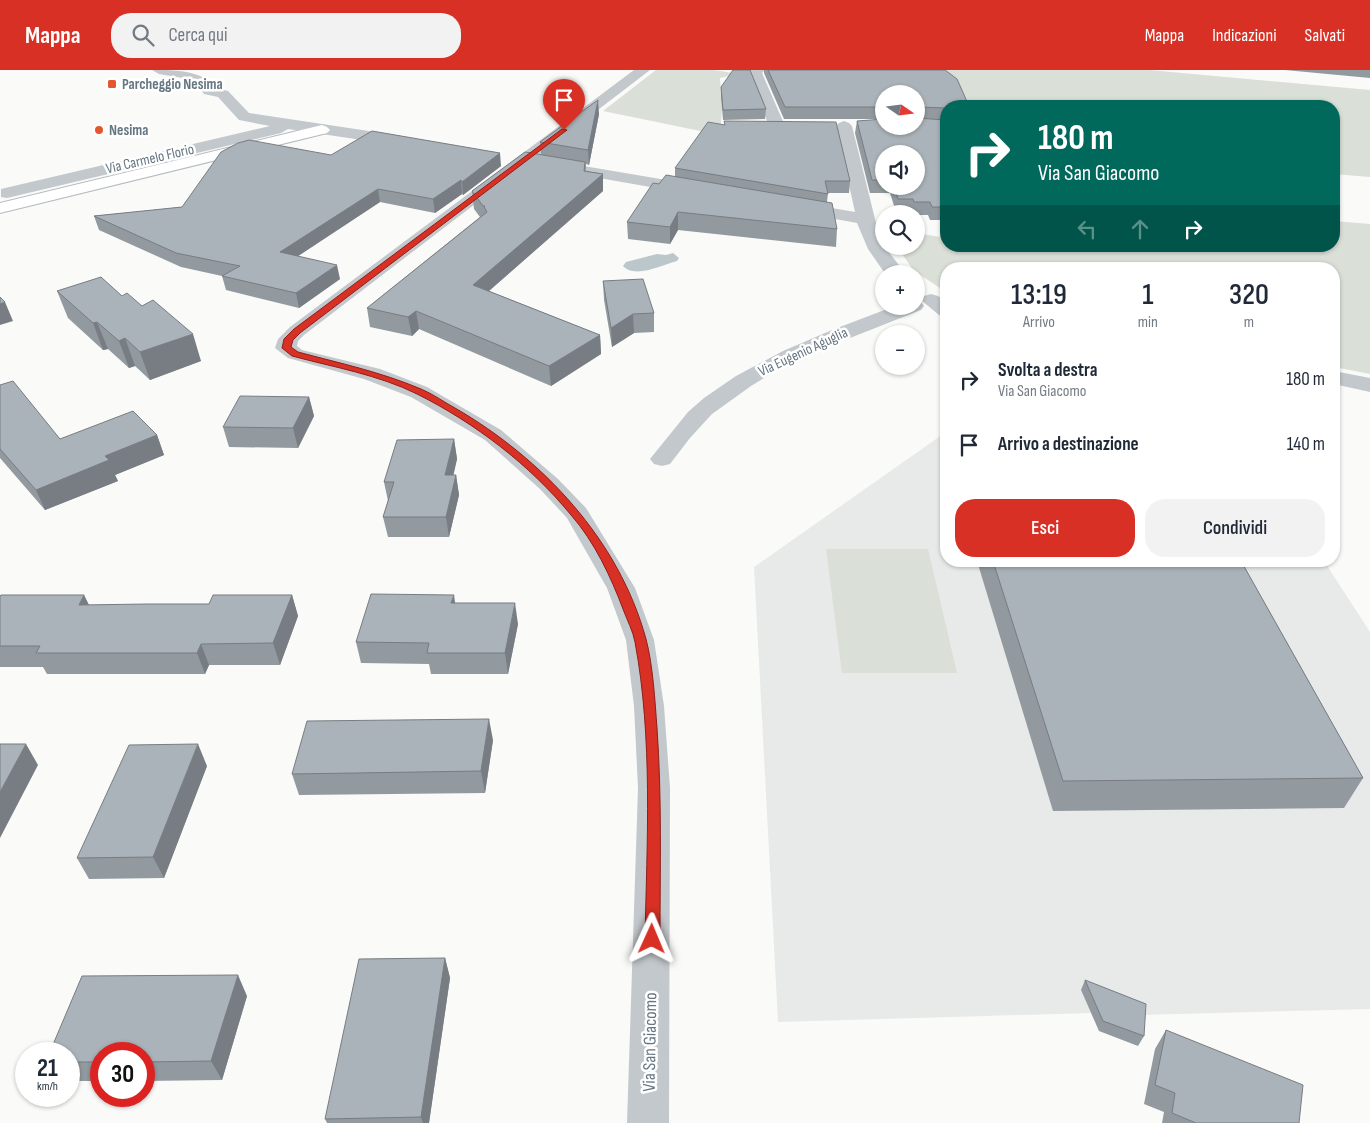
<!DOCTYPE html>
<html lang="it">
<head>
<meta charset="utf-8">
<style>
  body { margin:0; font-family:"Sofia Sans Condensed",sans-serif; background:#f2f2f3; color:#1f2937; height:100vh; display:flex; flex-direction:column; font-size:19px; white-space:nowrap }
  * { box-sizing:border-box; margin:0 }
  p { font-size:16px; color:#747a83 }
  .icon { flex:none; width:28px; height:28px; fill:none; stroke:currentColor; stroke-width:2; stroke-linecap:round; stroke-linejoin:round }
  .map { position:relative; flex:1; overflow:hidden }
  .side { position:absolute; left:940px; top:192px; width:400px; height:305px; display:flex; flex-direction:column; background:#fff; border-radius:20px; box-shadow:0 1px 4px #0004 }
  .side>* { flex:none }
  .hud { position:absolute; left:940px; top:30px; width:400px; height:152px; border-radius:20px; box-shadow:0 1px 4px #0004; background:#00695c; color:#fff; overflow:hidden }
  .needle { width:32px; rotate:104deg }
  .buttons { position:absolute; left:875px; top:15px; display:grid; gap:10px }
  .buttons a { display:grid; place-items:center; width:50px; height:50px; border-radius:50%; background:#fff; box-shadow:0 1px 4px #0004; font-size:25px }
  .speed { position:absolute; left:15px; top:972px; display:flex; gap:10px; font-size:25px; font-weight:700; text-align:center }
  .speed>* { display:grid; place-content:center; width:65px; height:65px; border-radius:50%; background:#fff; box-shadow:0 1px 4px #0004; line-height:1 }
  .speed small { font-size:12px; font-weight:400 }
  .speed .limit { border:8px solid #d22; background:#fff; color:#111 }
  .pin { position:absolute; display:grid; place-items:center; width:42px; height:42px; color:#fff; margin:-51px -21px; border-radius:50% 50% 50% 0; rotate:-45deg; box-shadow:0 0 5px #0007 }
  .pin .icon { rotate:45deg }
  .me { position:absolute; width:55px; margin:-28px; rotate:1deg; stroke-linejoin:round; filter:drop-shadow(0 0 4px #0008) }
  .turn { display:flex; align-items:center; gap:18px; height:105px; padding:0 15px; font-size:22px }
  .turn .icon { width:65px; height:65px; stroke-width:2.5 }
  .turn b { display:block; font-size:35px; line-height:42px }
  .lanes { display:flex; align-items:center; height:48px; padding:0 15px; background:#0003; justify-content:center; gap:25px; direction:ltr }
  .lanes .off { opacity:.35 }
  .eta { display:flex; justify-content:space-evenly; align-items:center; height:85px; text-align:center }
  .eta b { font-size:30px; font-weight:600; line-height:35px }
  .button { display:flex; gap:10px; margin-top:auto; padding:10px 15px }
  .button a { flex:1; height:58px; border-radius:20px; background:#d93025; color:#fff; font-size:20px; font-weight:600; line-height:58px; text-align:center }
  .button a+a { background:#f2f2f3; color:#1f2937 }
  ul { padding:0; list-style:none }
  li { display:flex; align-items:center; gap:15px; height:65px; padding:0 15px }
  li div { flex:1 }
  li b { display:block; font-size:19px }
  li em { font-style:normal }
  header { display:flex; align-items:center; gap:30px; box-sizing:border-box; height:70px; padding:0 25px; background:#d93025; color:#fff }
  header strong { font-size:24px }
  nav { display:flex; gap:28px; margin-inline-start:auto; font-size:18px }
  .search { width:350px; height:45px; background:#f2f2f3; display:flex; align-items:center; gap:12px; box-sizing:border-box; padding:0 18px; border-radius:20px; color:#747a83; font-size:19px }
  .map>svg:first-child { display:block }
</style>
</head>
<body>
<header>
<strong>Mappa</strong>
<div class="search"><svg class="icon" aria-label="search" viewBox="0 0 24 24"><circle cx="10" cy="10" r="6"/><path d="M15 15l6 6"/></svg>Cerca qui</div>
<nav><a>Mappa</a><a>Indicazioni</a><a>Salvati</a></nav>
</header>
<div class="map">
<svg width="1370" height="1053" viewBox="0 0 1370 1053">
  <rect width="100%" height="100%" fill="#fafaf8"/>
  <path fill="#e8e9e9" d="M946 362V491H1324L1370 562V939L1141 945 1081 920 1091 943 778 952 754 497Z"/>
  <path fill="#dadfd7" d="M656 0H714L739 4 720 8 722 39 720 65 603 41Z
    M854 0H1149L1370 20V107L1334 104V36H967L916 24H884Z
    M1334 151 1370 154V304L1334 297V199H946V222L913 200 897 176H916V163L946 168V176H1334Z
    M826 479H928L957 603H842Z"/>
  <path fill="#bbc7cb" d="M673 183 679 188 677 191C662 195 635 209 623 196L626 192 657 184 666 185Z"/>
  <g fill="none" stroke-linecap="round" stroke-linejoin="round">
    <defs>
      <path id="major" d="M322 55 327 57 330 60 327 63 0 143V133Z"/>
    </defs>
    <use href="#major" stroke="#b5babe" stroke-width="2"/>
    <path fill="#c3c8cc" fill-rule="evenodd" d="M152 0C175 0 203 0 215 18L228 21 249 43 402 66 408 68 410 71 408 74 402 76 288 59 281 63 7 128 1 127V119L270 56 239 50 218 27 204 24 195 10 159 4Z
      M634 0H650L304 265 298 271 297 276 302 280 380 299 427 317 501 360 558 409 586 438 635 518 654 570 664 636 670 718 669 1053H627L638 718 634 636 626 570 607 518 567 448 540 419 485 370 411 327 364 309 288 288 275 278 278 269 290 257Z
      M749 0H765L762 3 785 56 782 59H772L769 56 748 2Z
      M844 51 849 53 852 56 877 157 884 176 906 204H886L884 202 868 179 857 153 797 142 791 141 788 137 791 133 797 132 855 142 836 56 839 53Z
      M548 90 696 115 702 116 704 120 702 124 696 125 542 98 540 95 542 92Z
      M931 224 938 226 946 232V247L939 245 921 230 924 226Z
      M916 231 921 232 924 236 921 240 822 279 774 302 751 316 712 344 690 368 670 394 662 396 654 394 650 389 688 342 704 328 736 306 783 281 832 260 895 236H916Z
      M1334 301 1370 308V322L1334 314Z"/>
    <use href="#major" fill="#fff" fill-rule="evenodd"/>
  </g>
  <path fill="#929a9f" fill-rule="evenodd" d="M764 0H945L946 36V150H930L928 145H916V144H912V142H896L890 123H870L855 63 857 51 916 56V24H884V49H784L764 3ZM884 84 916 116H884Z
    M1285 0H1370V8Z
    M721 17 766 39 765 49 723 50 721 27Z
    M599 44 589 95 586 94V101L603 104V121L489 221 600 265 601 284 551 316 419 259 412 266 370 257 367 238 480 147 474 139 472 121 541 84 540 72Z
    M331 85 501 96 463 125 462 124 435 143 380 132 298 186 340 209 299 238 226 220 222 206 181 197 99 160 94 146 182 137Z
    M675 98 850 111 849 123H828L827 132 837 159 836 177 678 160 670 174 628 169 627 152 659 114 675 107Z
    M603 211 654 243V262L634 263 612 277 604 230Z
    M57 221 122 226 201 291 150 310 135 296 129 298 108 279 103 280 68 248Z
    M0 315 60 369 157 365 164 385 115 405 118 411 45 440 0 388Z
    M309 327 314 346 298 378 229 377 223 357Z
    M454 369 457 389 453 405H456L459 425 449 467H388L383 447 388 431 384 412Z
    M977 491H1241L1363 708 1344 738 1053 741Z
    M84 525 89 535 209 534 292 525 298 546 280 595H209L205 604H47L43 597H0V526Z
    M455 533 518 554 508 604H431L429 594 361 593 356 572Z
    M493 670 485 723 299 725 292 704Z
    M207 696 164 808 89 809 77 788Z
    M445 888 450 908 429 1053H327L325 1049Z
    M1085 910 1144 966 1138 976 1099 961 1081 920Z
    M247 926 222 1010 144 1011V984H101V1011H69V984Z
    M1166 960 1299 1053H1162L1164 1042 1144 1034 1155 979Z"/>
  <path fill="#777d82" d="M598 30 599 44 589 95 588 80Z
    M500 83 501 96 463 125 462 112Z
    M603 104V121L475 233 473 215Z
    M461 110 462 124 435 143 433 129Z
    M378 119 380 132 283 196 280 182Z
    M678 142V160L670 174V157Z
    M337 195 340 209 299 238 296 223Z
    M5 232 13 251 0 255V234Z
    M416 241 419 259 412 266 408 247Z
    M633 244 634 263 612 277 611 258Z
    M97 252 108 279 103 280 93 253Z
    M193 264 201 291 150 310 140 282Z
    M600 265 601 284 551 316 549 296Z
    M125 268 135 296 129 298 119 271Z
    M309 327 314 346 298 378 293 358Z
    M157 365 164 385 115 405 118 411 45 440 36 420 105 386Z
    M454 369 457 389 449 425 445 405Z
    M456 405 459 425 449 467 446 447Z
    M84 525 94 546 79 535Z
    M292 525 298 546 280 595 273 573Z
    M454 525 457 546 451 533Z
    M515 533 518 554 508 604 505 583Z
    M201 574 209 595 205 604 197 583Z
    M489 649 493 670 485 723 481 701Z
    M26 674 38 695 0 768V722Z
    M198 674 207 696 164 808 153 787Z
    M445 888 450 908 429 1053H423L421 1047Z
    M238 905 247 926 222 1010 211 991Z"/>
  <path fill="#aab3b9" stroke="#777d82" d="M733 0H750L766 39 723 40 721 17Z
    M768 0H945L957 9 969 36H946V38L918 37 916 41V24H884V37H785Z
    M598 30 588 80 540 72 562 56Z
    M916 48 946 50V137H932L930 132H914L913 129H898L894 116H916V84H884V110H872L857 51 884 49V56H916Z
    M724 51 836 52 850 111H825L828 124 675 98 708 52 725 55Z
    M372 61 500 83 462 112 461 110 433 129 378 119 280 182 337 195 296 223 222 206 240 196 176 183 94 146 182 137 221 82 238 73 249 70 331 85Z
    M525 82 585 92 584 101 603 104 473 215 600 265 549 296 416 241 408 247 367 238 487 142 484 137 485 136H483L472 121Z
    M666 105 832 133 837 159 678 142 670 157 627 152 653 113 659 114Z
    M101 207 122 226 127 223 142 236 153 230 193 264 140 282 125 268 119 271 97 252 93 253 57 221Z
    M643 209 654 243 633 244 611 258 603 211Z
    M0 227 5 232 0 234Z
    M13 311 60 369 133 341 157 365 105 386 109 390 36 420 0 379V315Z
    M240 326 309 327 293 358 223 357Z
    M454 369 445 405H456L446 447H383L394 412H384L397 370Z
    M993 491H1241L1363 708 1063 711Z
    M371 524 454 525 451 533H515L505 583H427L429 573 356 572Z
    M1 525H84L79 535 148 534H209L213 525H292L273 573 201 574 197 583H36L40 576H0V526Z
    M489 649 481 701 292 704 307 651Z
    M0 674H26L0 722Z
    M198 674 153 787 77 788 129 675Z
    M445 888 421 1047 325 1049 359 889Z
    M238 905 211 991 144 992V984H101V992H69V984H49L82 906Z
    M1085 910 1146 934 1144 966 1103 951Z
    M1166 960 1303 1015 1299 1053H1196L1172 1043 1175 1023 1155 1015Z"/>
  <path fill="#d93025" stroke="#8d1f18" d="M562 59 567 60 300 263 293 270 291 277 298 282C339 293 381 302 421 319 433 324 444 332 455 338 543 389 619 470 646 569 653 595 655 632 657 658 662 729 660 798 660 869L658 873 652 875 647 873 645 869C647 770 653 669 635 572 633 561 627 550 623 539 611 507 594 471 571 445 530 395 475 353 417 324 379 305 333 297 292 286L282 278 284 269 294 259Z"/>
  <g fill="#e4572e" stroke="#fff" stroke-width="2">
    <rect x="107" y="9" width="10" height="10" rx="2.5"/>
    <circle cx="99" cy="60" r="5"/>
  </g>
  <g text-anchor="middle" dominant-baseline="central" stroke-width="5" stroke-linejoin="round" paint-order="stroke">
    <g font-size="15" font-weight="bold" fill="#657683" stroke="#fff" text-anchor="start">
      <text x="122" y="14">Parcheggio Nesima</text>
      <text x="109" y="60">Nesima</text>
    </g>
    <g font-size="15" fill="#657683" stroke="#fff">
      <text transform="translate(150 89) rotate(-13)">Via Carmelo Florio</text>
      <text transform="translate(803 282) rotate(-25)">Via Eugenio Aguglia</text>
    </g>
    <g font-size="18" fill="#657683" stroke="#fff">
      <text transform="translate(650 972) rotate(-89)">Via San Giacomo</text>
    </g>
  </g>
</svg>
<div class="buttons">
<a><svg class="needle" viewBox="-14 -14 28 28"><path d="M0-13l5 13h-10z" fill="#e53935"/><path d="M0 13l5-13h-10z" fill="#747a83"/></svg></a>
<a><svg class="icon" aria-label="sound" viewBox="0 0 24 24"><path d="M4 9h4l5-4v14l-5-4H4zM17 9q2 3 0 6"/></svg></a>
<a><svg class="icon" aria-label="search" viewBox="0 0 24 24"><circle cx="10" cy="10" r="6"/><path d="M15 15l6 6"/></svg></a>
<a>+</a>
<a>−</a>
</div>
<div class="speed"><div>21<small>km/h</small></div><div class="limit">30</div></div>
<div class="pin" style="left:564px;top:60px;background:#d93025"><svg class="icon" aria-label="arrive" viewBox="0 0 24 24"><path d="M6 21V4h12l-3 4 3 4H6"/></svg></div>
<svg class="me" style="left:652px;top:869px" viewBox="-20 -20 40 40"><path d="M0-17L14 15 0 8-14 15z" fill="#d93025" stroke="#fff" stroke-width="4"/></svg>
<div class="hud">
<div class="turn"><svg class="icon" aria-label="right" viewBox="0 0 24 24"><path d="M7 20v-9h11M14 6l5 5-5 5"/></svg><div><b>180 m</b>Via San Giacomo</div></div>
<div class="lanes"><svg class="icon off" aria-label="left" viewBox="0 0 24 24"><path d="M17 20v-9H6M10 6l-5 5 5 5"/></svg><svg class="icon off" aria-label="ahead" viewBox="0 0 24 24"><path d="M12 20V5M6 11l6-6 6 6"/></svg><svg class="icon" aria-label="right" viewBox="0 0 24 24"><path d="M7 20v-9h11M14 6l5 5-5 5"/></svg></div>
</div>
<section class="side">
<div class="eta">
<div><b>13:19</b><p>Arrivo</p></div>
<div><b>1</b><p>min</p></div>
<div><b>320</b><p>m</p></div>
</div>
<ul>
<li><svg class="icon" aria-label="right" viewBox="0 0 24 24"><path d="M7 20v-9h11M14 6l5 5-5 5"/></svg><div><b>Svolta a destra</b><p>Via San Giacomo</p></div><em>180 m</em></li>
<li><svg class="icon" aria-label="arrive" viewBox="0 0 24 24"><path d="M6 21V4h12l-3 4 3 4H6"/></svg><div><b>Arrivo a destinazione</b></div><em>140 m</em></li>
</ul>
<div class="button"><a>Esci</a><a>Condividi</a></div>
</section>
</div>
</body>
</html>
